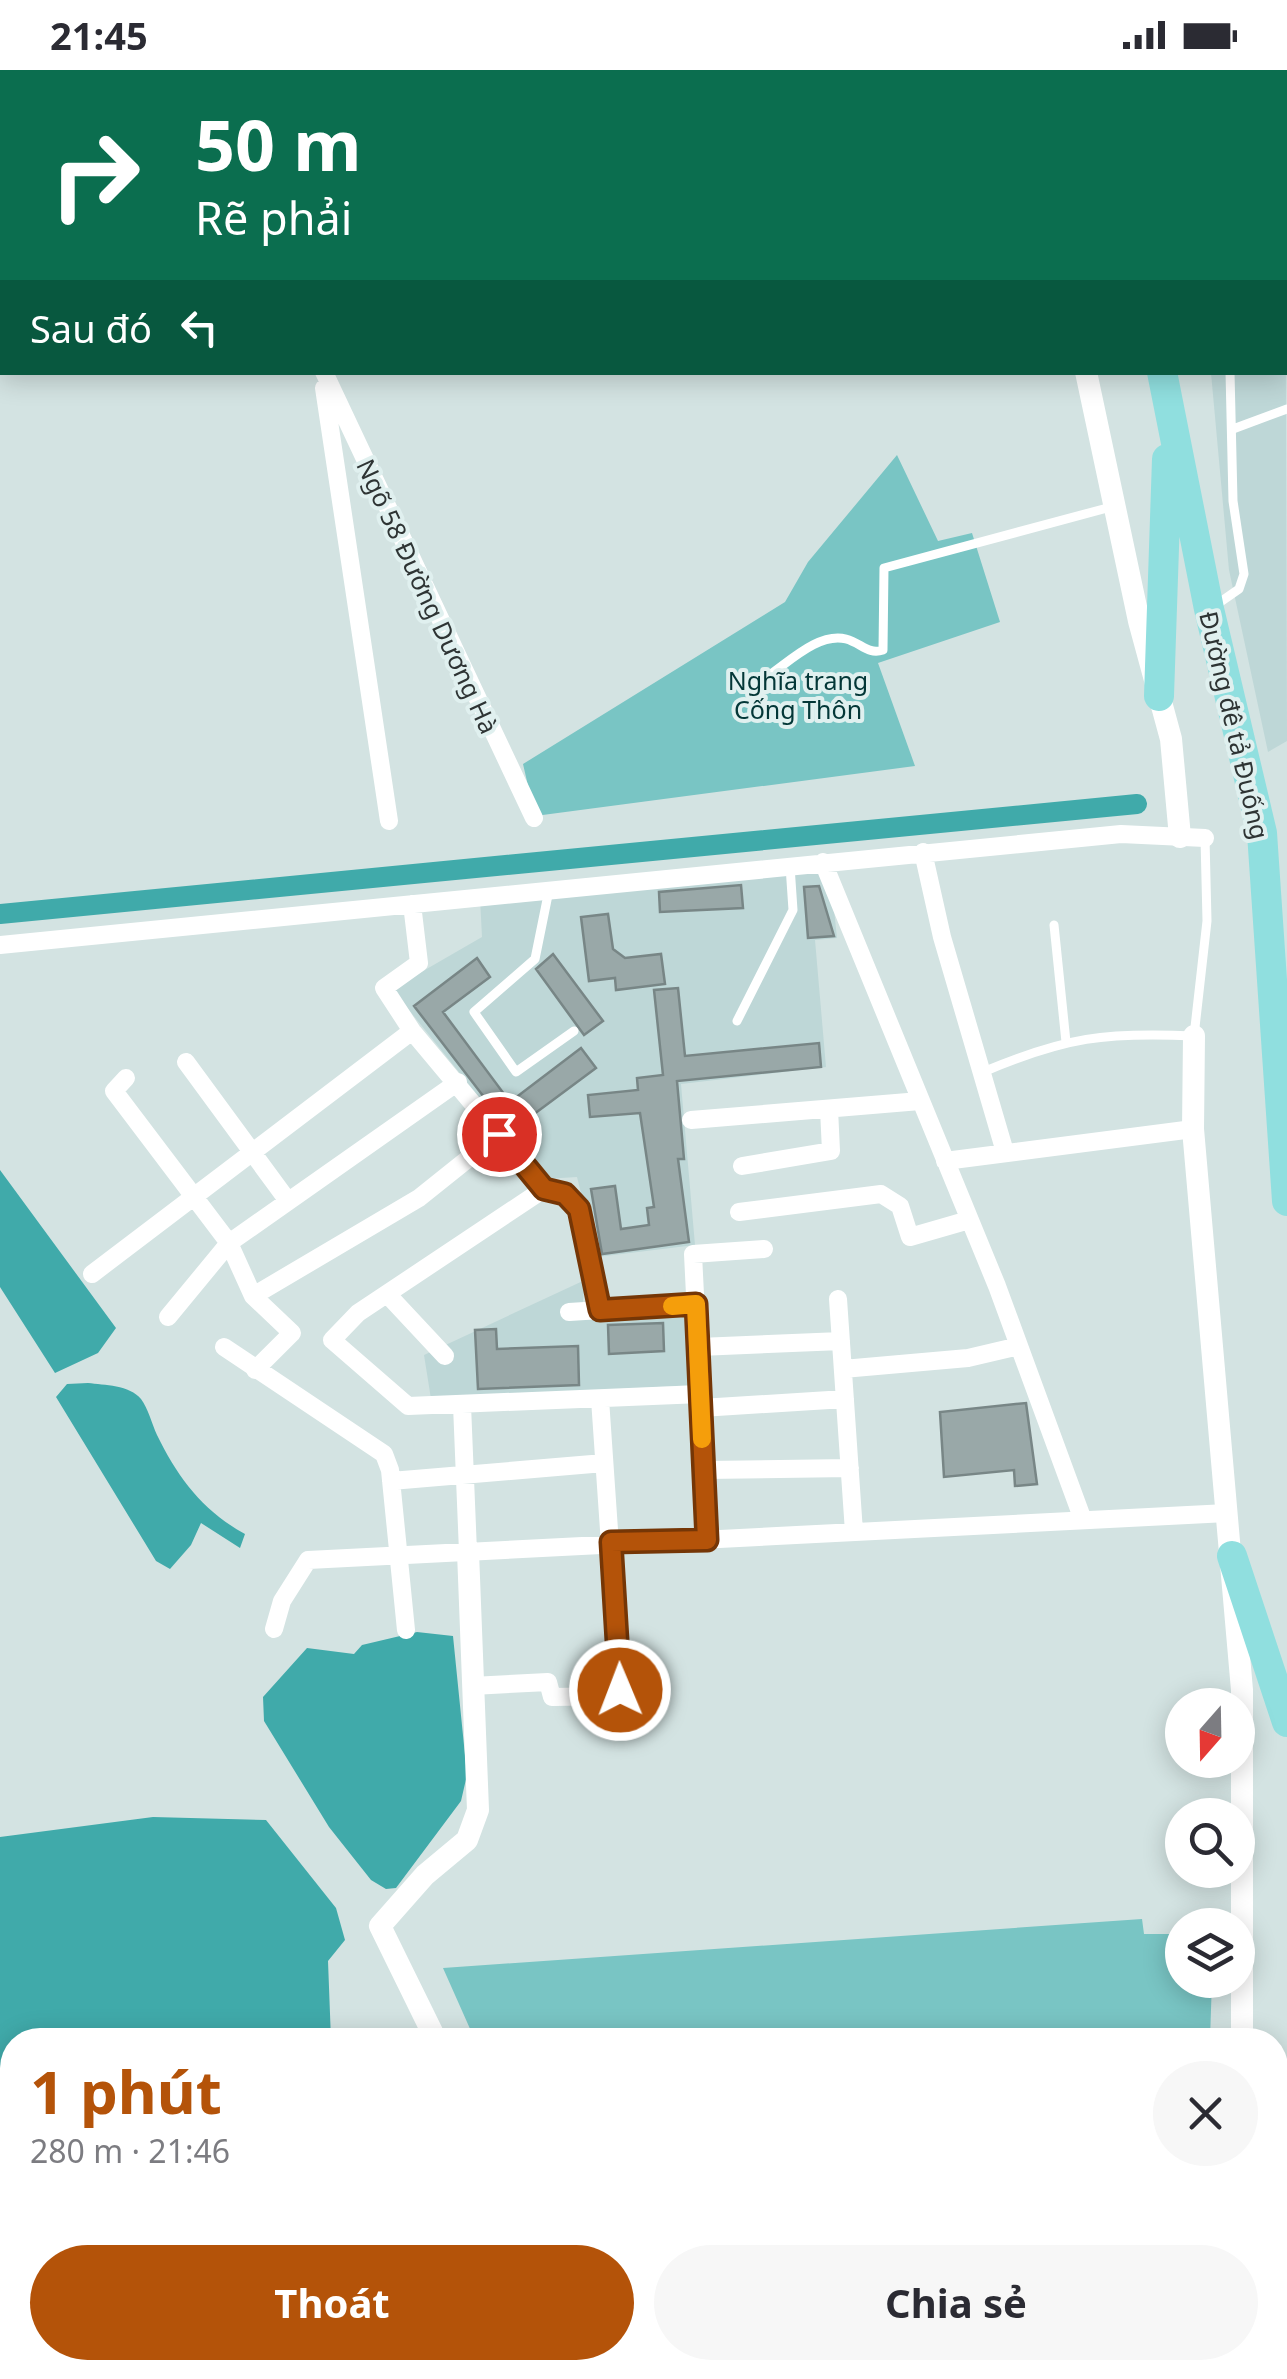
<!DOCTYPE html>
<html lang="vi">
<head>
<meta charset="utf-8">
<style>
  body { margin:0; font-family:"Noto Sans",sans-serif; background:#f7f7f7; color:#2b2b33; height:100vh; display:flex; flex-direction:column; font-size:38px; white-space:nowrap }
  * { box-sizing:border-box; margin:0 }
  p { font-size:32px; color:#7c7c81 }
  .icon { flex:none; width:55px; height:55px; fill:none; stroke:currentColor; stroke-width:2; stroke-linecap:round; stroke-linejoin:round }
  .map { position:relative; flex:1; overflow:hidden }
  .details { position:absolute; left:0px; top:1958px; width:1288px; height:352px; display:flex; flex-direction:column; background:#fff; border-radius:40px 40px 0 0; box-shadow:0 5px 25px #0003 }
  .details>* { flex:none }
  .top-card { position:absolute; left:0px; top:0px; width:1288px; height:305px; box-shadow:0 5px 25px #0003; background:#0b6e4f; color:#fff; overflow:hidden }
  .needle { width:65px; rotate:200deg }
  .buttons { position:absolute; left:1165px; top:1618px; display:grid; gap:20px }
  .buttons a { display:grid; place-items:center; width:90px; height:90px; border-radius:50%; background:#fff; box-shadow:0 5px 25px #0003; font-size:50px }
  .pin { position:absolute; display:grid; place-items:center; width:85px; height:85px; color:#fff; margin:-42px; border:5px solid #fff; border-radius:50%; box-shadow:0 2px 10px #0007 }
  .me { position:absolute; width:110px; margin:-55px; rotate:359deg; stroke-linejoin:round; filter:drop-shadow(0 0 8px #0008) }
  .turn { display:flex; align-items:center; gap:35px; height:210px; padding:0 30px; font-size:45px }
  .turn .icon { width:130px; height:130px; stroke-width:2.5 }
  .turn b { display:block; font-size:70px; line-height:85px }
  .then { display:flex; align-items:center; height:95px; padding:0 30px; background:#0003; gap:20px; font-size:38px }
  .round { display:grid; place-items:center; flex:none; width:105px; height:105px; border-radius:52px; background:#f7f7f7 }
  .head { display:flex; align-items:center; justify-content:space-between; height:170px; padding:0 30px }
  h1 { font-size:60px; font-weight:700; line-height:75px; color:#b45309 }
  .action { display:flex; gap:20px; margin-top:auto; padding:20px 30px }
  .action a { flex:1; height:115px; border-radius:60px; background:#b45309; color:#fff; font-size:40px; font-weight:700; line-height:115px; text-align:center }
  .action a+a { background:#f7f7f7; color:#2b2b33 }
  .status { display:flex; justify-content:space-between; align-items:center; height:70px; padding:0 50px; background:#fff; direction:ltr }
  .status svg { height:28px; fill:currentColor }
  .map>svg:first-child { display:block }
</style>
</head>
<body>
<div class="status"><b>21:45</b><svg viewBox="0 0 49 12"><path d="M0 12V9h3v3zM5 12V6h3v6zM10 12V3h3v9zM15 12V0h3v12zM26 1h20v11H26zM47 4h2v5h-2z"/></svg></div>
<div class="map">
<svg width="1287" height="2309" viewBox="0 0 1287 2309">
  <rect width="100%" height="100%" fill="#d3e3e2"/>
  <path fill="#bed7d7" d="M1066 0H1279L1280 2H1068Z
    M1285 9 1287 671 1268 682 1229 500 1211 303 1285 302Z
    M830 801 837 868 815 870 826 997 681 1014 695 1175 597 1187 577 1107 545 1109 392 919 482 867 480 828Z
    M585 1210 581 1250 690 1244 694 1315 431 1329 424 1285Z"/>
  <path fill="#79c5c4" d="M897 385 938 471 972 463 1000 552 878 593 915 696 535 746 523 694 785 532 808 492Z
    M1142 1849 1144 1864H1182V1910H1212L1210 1970H475L443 1898Z
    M1275 2156 1287 2168V2309H921L920 2298H1275Z"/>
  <path fill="#40aaaa" d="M0 1100 116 1258 98 1283 55 1303 0 1217Z
    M88 1313C104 1315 130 1315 141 1329 148 1338 152 1354 157 1365 178 1408 203 1441 245 1464L240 1478 201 1453 191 1475 170 1499 156 1491 56 1327 67 1314Z
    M417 1562 453 1566 467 1705 461 1731 396 1818 386 1819 371 1810 329 1757 264 1651 263 1627 307 1578 354 1584 362 1575Z
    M153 1747 266 1750 336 1838 345 1870 328 1891 331 1970H12V2051L0 2050V1767Z
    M0 2093 12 2094V2148L0 2145Z
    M178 2298H565L569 2309H178Z
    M656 2298H688L668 2309H626Z
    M719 2298H919V2309H723Z"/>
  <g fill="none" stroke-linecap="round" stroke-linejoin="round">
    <path stroke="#40aaaa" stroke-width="20" d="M0 844 1137 734"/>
  </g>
  <path fill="#99a8a8" stroke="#788686" stroke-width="2.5" d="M741 815 743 838 660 842 659 822Z
    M819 816 834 866 808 868 804 817Z
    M608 844 613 879 625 888 661 884 665 914 616 920 615 908 589 911 581 847Z
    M553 884 603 951 584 965 536 899Z
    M477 888 490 907 443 942 510 1032 581 978 596 998 522 1053 508 1035 497 1044 414 936Z
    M678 918 685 986 819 973 821 997 677 1011 684 1089H678L689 1172 602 1184 591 1119 615 1116 621 1159 649 1155 647 1138 654 1137 640 1043 590 1047 588 1025 638 1020 637 1008 663 1005 654 920Z
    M663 1253 664 1281 609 1284 608 1255Z
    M496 1259 497 1279 578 1276 579 1315 478 1319 475 1260Z
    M1026 1333 1037 1414 1015 1416 1014 1400 944 1407 940 1342Z"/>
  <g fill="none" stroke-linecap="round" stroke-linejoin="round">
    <path stroke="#828d8c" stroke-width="4" stroke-dasharray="10 5" stroke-linecap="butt" d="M0 2066 12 2068"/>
    <path stroke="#fff" stroke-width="9" d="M1085 0 1087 2
      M1210 2 1212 0
      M1233 359 1287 339
      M1216 535 1239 519 1244 504 1233 431 1230 302
      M768 606C789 592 819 562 846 569 861 573 868 585 883 580L884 498 1111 437
      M549 820 535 889 474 942 516 1002 574 961
      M1054 855 1066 972
      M737 951 793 840 790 796
      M983 1002C1066 967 1105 962 1194 966L1207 851 1205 768"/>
    <path stroke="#fff" stroke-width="18" d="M172 0 174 2
      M279 0V2
      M324 302 534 748
      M324 318 389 751
      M923 782 942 867 1005 1082
      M823 792 997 1216 1083 1450
      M412 834 419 893 384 918 412 961 544 1119 565 1123 579 1139 601 1240
      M0 875 1121 764 1205 768
      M186 992 288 1131
      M126 1008 114 1021 229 1173 253 1226 292 1263 255 1300
      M691 1050 920 1031
      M945 1091 1193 1059
      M742 1096 831 1081 829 1039
      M544 1119 358 1243 332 1270 408 1336 701 1324
      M739 1142 881 1124 900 1136 910 1167 969 1150
      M92 1204 412 961
      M388 1225 445 1286
      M253 1226 419 1128 499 1064
      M838 1229 854 1462
      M569 1242 696 1234
      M168 1247 229 1173 458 1012
      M224 1277 384 1384 390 1400 406 1560
      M699 1277 841 1271
      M843 1299 968 1288 1019 1276
      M462 1335 468 1482
      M701 1338 845 1329
      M704 1400 850 1398
      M391 1411 604 1393
      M707 1470 693 1184 764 1179
      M274 1559 282 1531 308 1490 1227 1443
      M472 1616 548 1612 552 1627 616 1626 620 1620 600 1329"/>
    <path stroke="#fff" stroke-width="22" d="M923 0 925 2
      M1086 302 1139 551 1171 669 1180 767
      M1194 966 1193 1059 1242 1620V1970
      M436 1970 380 1856 425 1805 467 1770 478 1740 468 1482
      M1275 2102 1287 2122
      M596 2298 601 2309"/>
    <path stroke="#90dfdf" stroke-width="30" d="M1027 0 1029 2
      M1162 302 1209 539 1262 763 1287 1131
      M1159 626 1167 389
      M1232 1486 1287 1652"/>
  </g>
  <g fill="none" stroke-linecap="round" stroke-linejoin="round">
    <defs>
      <path id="route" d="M499 1064 544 1119 565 1124 579 1139 600 1240 696 1234 707 1470 611 1472 620 1620"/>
    </defs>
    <use href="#route" stroke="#753606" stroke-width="25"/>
    <use href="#route" stroke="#b45309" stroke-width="18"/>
    <path stroke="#f59e0b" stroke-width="18" d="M672 1236 696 1234 702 1369"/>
  </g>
  <g text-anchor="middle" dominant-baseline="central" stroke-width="8" stroke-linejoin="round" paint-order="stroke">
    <g font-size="25" fill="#2e3434" stroke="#e0f0ef">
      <text transform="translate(428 526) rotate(65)">Ngõ 58 Đường Dương Hà</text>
      <text transform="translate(1235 655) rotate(77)">Đường đê tả Đuống</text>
    </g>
    <g font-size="25" fill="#033737" stroke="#e0f0ef">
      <text x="798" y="610">Nghĩa trang<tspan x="798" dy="29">Cống Thôn</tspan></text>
    </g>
  </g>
</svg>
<div class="buttons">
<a><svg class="needle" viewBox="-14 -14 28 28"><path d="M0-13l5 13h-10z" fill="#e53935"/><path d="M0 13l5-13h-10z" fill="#7c7c81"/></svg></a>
<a><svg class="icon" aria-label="search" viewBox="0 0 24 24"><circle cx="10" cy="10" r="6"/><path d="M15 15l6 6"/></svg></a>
<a><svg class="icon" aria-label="layers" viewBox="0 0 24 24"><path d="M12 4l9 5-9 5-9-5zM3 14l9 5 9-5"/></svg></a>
</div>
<div class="pin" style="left:499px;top:1064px;background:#d93025"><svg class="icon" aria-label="arrive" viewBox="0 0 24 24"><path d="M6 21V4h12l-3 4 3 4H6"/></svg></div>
<svg class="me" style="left:620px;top:1620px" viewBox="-20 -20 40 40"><circle r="17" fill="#b45309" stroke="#fff" stroke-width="3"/><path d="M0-11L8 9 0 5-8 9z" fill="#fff"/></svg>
<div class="top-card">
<div class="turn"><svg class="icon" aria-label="right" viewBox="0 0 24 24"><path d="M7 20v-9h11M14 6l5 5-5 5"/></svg><div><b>50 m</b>Rẽ phải</div></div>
<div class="then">Sau đó<svg class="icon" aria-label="left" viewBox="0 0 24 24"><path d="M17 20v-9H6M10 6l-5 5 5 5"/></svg></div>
</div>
<section class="details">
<div class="head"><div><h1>1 phút</h1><p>280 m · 21:46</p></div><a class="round"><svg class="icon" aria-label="close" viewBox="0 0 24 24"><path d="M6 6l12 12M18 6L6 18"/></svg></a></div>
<div class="action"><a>Thoát</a><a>Chia sẻ</a></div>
</section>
</div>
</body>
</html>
